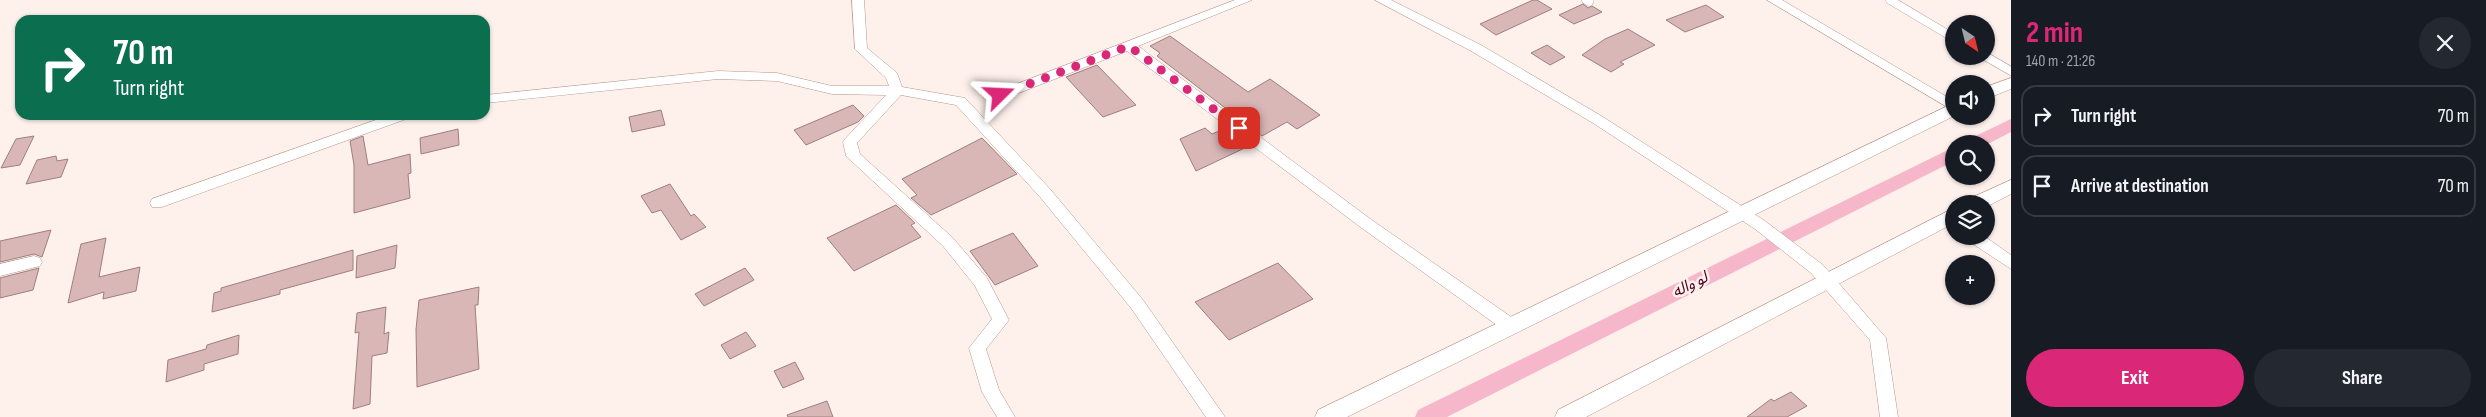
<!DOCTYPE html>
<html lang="en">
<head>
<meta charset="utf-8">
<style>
  body { margin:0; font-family:"Sofia Sans Condensed","Noto Sans Arabic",sans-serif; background:#242831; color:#f1f3f6; height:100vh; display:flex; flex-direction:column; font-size:19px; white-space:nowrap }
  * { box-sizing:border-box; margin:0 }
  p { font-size:16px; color:#9ea1a6 }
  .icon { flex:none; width:28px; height:28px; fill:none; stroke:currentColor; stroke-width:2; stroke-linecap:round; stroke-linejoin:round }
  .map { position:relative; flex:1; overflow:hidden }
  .drawer { display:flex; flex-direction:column; background:#171b24; width:475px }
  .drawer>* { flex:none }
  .banner { position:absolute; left:15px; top:15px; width:475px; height:105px; border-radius:15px; box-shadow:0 1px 4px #0004; background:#0b6e4f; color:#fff; overflow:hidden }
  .needle { width:32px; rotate:145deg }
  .buttons { position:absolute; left:1945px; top:15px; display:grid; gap:10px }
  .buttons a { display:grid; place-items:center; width:50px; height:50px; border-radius:50%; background:#171b24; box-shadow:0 1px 4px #0004; font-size:25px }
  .pin { position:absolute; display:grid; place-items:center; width:42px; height:42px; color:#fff; margin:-21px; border-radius:10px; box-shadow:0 2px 8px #0006 }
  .me { position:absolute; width:55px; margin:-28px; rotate:69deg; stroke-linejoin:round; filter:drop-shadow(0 0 4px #0008) }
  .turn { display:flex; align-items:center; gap:18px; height:105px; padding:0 15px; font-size:22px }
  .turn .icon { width:65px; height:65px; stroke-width:2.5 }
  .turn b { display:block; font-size:35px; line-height:42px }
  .round { display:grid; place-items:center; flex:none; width:52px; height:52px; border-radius:26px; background:#242831 }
  .overview { display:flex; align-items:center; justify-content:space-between; height:85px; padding:0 15px }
  h1 { font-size:30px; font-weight:700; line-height:38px; color:#db2777 }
  .primary-button { display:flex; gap:10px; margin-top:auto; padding:10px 15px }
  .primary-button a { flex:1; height:58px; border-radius:30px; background:#db2777; color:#fff; font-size:20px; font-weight:700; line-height:58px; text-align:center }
  .primary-button a+a { background:#242831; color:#f1f3f6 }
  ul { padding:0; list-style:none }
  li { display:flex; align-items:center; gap:15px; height:62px; margin:0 10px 8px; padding:0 5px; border:2px solid #363941; border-radius:15px }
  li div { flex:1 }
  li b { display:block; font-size:19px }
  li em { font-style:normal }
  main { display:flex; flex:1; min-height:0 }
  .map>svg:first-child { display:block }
</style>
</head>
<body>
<main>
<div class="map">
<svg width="2011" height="417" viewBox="0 0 2011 417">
  <rect width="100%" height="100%" fill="#fef1ec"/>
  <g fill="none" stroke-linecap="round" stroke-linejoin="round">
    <path fill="#f6b7cb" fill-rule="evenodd" d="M2011 119V132L1986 145 1964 144 1967 140Z
      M1954 147V161L1447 417H1415L1418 410Z"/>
  </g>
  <path fill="#dab7b7" stroke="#9e7e7e" d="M1533 0H1537L1552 9 1496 35 1480 24Z
    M1583 4 1588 8 1592 6 1602 12 1574 24 1559 15Z
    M1706 5 1724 17 1685 32 1666 20Z
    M1628 29 1655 45 1620 62 1624 64 1611 72 1582 55 1605 39Z
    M1170 36 1248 92 1270 79 1320 115 1297 129 1287 122 1262 136 1157 56 1160 53 1150 46Z
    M1547 45 1565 57 1550 65 1531 53Z
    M1097 65 1136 105 1103 117 1066 77Z
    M853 105 864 116 858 122 806 145 794 130Z
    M661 110 665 125 632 132 629 117Z
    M1205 128 1212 134 1226 128 1249 146 1196 171 1180 139Z
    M458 129 459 145 421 154 420 138Z
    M34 136 20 165 1 168 16 139Z
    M363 136 368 165 410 154 411 173 408 174 410 198 354 213V165L350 141Z
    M982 138 1017 174 931 215 911 198 917 195 902 179Z
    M56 156 57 161 68 159 61 177 26 184 37 160Z
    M670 184 691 216 694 214 706 227 681 240 661 210 652 213 641 196Z
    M896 205 915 223 911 225 921 237 854 271 827 238Z
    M51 230 42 257 34 254 0 262V241Z
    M1013 233 1038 266 995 285 970 251Z
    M106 238 99 277 140 267 136 291 103 299 104 292 68 303 81 244Z
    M397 245 395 268 356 278 357 256Z
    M353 250V270L280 290V294L212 312 214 293 221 291V288Z
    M1278 263 1313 299 1229 340 1195 302Z
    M39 268 33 290 0 298V278Z
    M745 268 754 280 704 306 695 294Z
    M479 287 478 305H475L479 369 417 387 416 329 419 300Z
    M386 307 384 334 389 332 387 353 372 356 370 404 353 409 359 332 355 333 357 313Z
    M746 332 756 346 730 359 721 345Z
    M239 335 238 354 204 364V370L166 382 168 360 206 349 207 345Z
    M795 362 804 379 783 388 774 371Z
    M1791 392 1807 406 1787 417H1747L1771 399 1774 401Z
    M827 401 833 417H788L787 415Z"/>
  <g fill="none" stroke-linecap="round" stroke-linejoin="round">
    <defs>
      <path id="service" d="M1586 0 1589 2
        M1890 0 1954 38
        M1985 56 2011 71"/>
      <path id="minor" d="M852 0H864L867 48 897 73 902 87 965 98 1050 189 1143 300 1225 417H1206L1131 308 1040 197 956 105 901 95 857 143 860 154 953 238 987 278 1009 320 986 349 999 390 1015 417H997L982 392 969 348 992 319 975 286 943 246 846 156 843 142 845 139 886 95 832 94 777 81 718 79 485 103V95L718 71 777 73 832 86H889L886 78 855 49Z
        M1235 0H1252L1138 46 1369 218 1517 321 1519 326 1517 331 1511 333 1505 331 1359 226 1127 51 1006 98 1001 99 994 95 996 92Z
        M1375 0H1391L1481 45 1603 117 1765 221 1823 265 1886 338 1898 417H1880L1870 340 1811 273 1755 229 1593 123 1471 51Z
        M1767 0H1782L1954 101V111Z
        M390 115H411L409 118 162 207H152L150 203 152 199Z
        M1964 236H1984L2011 255V269L1967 240Z
        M34 256 40 258 42 262 40 266 0 276V264Z"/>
      <path id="tertiary" d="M2011 78V89L1986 99V87Z
        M1954 103V116L1347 417H1315L1318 410Z
        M2011 180V194L1986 207V204H1967L1969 199Z
        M1954 208V223L1586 417H1555L1558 410Z"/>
    </defs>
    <use href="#service" stroke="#b5968b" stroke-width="9"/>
    <use href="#minor" stroke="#b5968b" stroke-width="1"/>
    <use href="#tertiary" stroke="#b5968b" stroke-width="1"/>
    <use href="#service" stroke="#fff" stroke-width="8"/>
    <use href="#minor" fill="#fff" fill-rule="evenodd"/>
    <use href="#tertiary" fill="#fff" fill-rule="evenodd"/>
  </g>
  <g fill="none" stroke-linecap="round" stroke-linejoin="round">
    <path stroke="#db2777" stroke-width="9" stroke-dasharray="0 16.2" d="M1000 95 1129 46 1239 128"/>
  </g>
  <g text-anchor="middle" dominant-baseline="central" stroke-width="5" stroke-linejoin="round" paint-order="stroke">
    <g font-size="16" font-style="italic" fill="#4e0629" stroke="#fef1ec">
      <text transform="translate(1690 285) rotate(-27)">لو واله</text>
    </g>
  </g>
</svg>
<div class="buttons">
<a><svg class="needle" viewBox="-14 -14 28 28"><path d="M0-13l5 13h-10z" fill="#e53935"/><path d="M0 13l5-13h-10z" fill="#9ea1a6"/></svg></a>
<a><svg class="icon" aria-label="sound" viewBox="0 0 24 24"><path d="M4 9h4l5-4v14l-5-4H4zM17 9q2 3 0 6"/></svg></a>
<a><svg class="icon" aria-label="search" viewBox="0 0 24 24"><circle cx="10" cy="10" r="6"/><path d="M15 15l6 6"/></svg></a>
<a><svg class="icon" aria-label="layers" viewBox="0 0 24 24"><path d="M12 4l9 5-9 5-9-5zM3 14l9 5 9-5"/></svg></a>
<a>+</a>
</div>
<div class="pin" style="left:1239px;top:128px;background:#d93025"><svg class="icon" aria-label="arrive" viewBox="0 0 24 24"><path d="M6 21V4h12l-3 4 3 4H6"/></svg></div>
<svg class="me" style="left:1000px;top:95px" viewBox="-20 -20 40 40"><path d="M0-17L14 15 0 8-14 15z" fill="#db2777" stroke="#fff" stroke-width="4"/></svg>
<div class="banner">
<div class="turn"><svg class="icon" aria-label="right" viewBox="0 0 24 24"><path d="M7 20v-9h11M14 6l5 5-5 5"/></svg><div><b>70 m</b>Turn right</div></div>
</div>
</div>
<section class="drawer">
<div class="overview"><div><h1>2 min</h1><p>140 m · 21:26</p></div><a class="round"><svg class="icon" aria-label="close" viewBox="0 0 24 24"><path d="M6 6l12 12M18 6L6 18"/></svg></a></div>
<ul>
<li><svg class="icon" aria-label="right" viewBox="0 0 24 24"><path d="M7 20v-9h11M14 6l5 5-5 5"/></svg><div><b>Turn right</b></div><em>70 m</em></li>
<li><svg class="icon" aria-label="arrive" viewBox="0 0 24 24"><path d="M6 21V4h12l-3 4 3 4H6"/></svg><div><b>Arrive at destination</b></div><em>70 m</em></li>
</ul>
<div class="primary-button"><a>Exit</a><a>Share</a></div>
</section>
</main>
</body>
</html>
